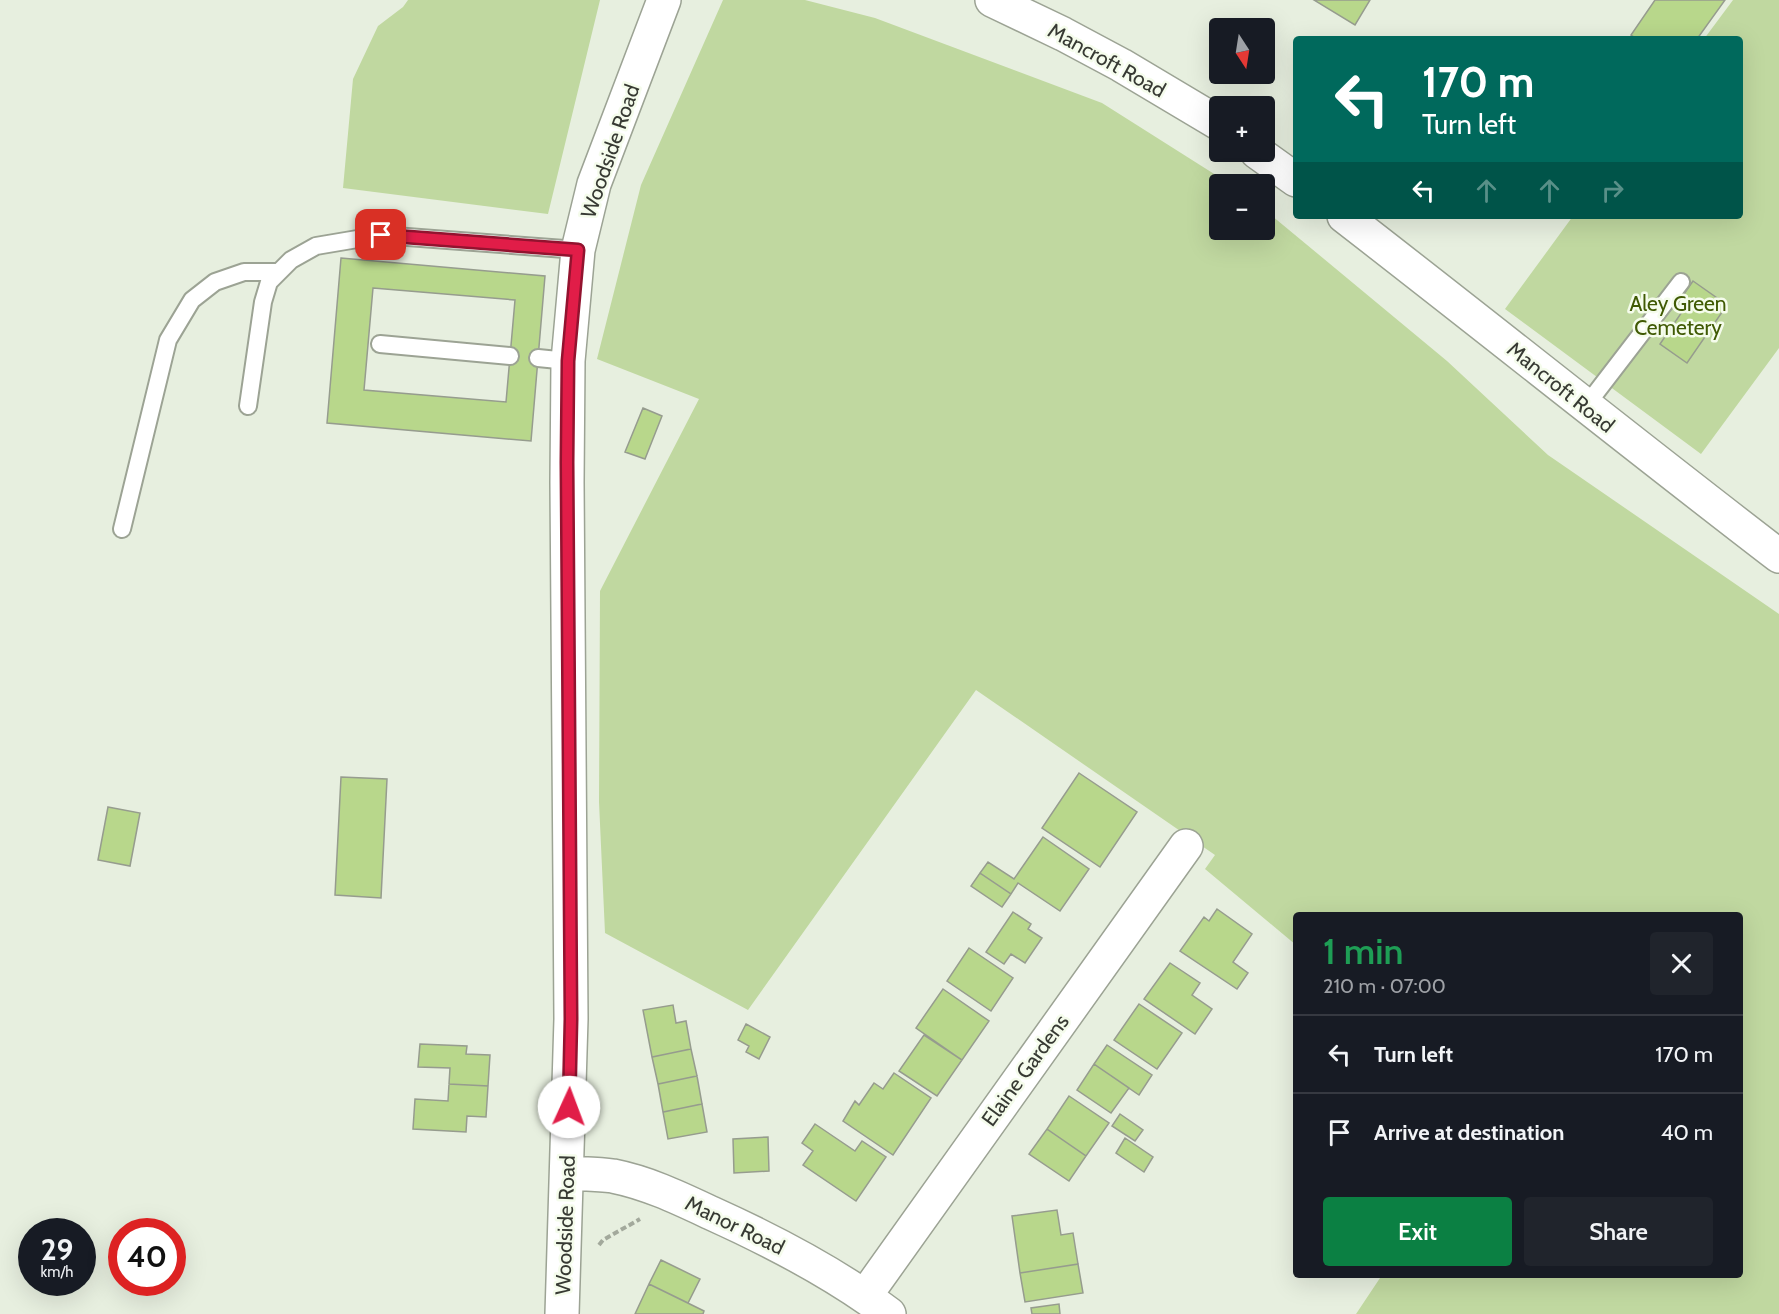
<!DOCTYPE html>
<html lang="en">
<head>
<meta charset="utf-8">
<style>
  body { margin:0; font-family:Cabin,sans-serif; background:#20242c; color:#f1f3f6; height:100vh; display:flex; flex-direction:column; font-size:22px; white-space:nowrap }
  * { box-sizing:border-box; margin:0 }
  p { font-size:20px; color:#9ea1a6 }
  .icon { flex:none; width:33px; height:33px; fill:none; stroke:currentColor; stroke-width:2; stroke-linecap:round; stroke-linejoin:round }
  .map { position:relative; flex:1; overflow:hidden }
  .panel { position:absolute; left:1293px; top:912px; width:450px; height:366px; display:flex; flex-direction:column; background:#171b24; border-radius:6px; box-shadow:0 6px 24px #0002 }
  .panel>* { flex:none }
  .guide { position:absolute; left:1293px; top:36px; width:450px; height:183px; border-radius:6px; box-shadow:0 6px 24px #0002; background:#00695c; color:#fff; overflow:hidden }
  .needle { width:39px; rotate:168deg }
  .fabs { position:absolute; left:1209px; top:18px; display:grid; gap:12px }
  .fabs a { display:grid; place-items:center; width:66px; height:66px; border-radius:6px; background:#171b24; box-shadow:0 6px 24px #0002; font-size:30px }
  .speed { position:absolute; left:18px; top:1218px; display:flex; gap:12px; font-size:30px; font-weight:700; text-align:center }
  .speed>* { display:grid; place-content:center; width:78px; height:78px; border-radius:50%; background:#171b24; box-shadow:0 6px 24px #0002; line-height:1 }
  .speed small { font-size:15px; font-weight:400 }
  .speed .limit { border:9px solid #d22; background:#fff; color:#111 }
  .pin { position:absolute; display:grid; place-items:center; width:51px; height:51px; color:#fff; margin:-26px; border-radius:12px; box-shadow:0 3px 9px #0006 }
  .me { position:absolute; width:66px; margin:-33px; rotate:2deg; stroke-linejoin:round; filter:drop-shadow(0 0 4px #0008) }
  .turn { display:flex; align-items:center; gap:21px; height:126px; padding:0 30px; font-size:27px }
  .turn .icon { width:78px; height:78px; stroke-width:2.5 }
  .turn b { display:block; font-size:42px; line-height:51px }
  .lanes { display:flex; align-items:center; height:57px; padding:0 30px; background:#0003; justify-content:center; gap:30px; direction:ltr }
  .lanes .off { opacity:.35 }
  .round { display:grid; place-items:center; flex:none; width:63px; height:63px; border-radius:6px; background:#20242c }
  .headline { display:flex; align-items:center; justify-content:space-between; height:102px; padding:0 30px }
  h1 { font-size:36px; font-weight:600; line-height:45px; color:#1e9e55 }
  .action { display:flex; gap:12px; margin-top:auto; padding:12px 30px }
  .action a { flex:1; height:69px; border-radius:6px; background:#0b8043; color:#fff; font-size:24px; font-weight:600; line-height:69px; text-align:center }
  .action a+a { background:#20242c; color:#f1f3f6 }
  ul { padding:0; list-style:none }
  li { display:flex; align-items:center; gap:18px; height:78px; padding:0 30px; border-top:2px solid #363941 }
  li div { flex:1 }
  li b { display:block; font-size:22px }
  li em { font-style:normal }
  .map>svg:first-child { display:block }
</style>
</head>
<body>
<div class="map">
<svg width="1779" height="1314" viewBox="0 0 1779 1314">
  <rect width="100%" height="100%" fill="#e7efdf"/>
  <path fill="#c0d8a0" d="M408 0H600L548 214 343 188 353 79 378 26 403 7Z
    M723 0H805L875 18 1102 103 1230 184H1220V230H1264L1265 210 1447 361 1548 455 1779 614V1314H1356L1382 1275H1740V915H1296V945L1205 869 1215 855 976 690 748 1010 605 933 599 802 600 591 699 399 597 359 641 185Z
    M1733 0H1779V348L1701 454 1505 309 1573 216H1740V39H1704Z"/>
  <path fill="#b8d78b" stroke="#969c8e" stroke-width="1.5" fill-rule="evenodd" d="M1314 0H1370L1355 25Z
    M1655 0H1725L1697 39H1637L1631 35Z
    M341 258 545 276 531 441 327 423ZM373 288 515 300 506 402 364 390Z
    M1693 281 1727 305 1687 363 1660 344 1684 309 1677 304Z
    M643 408 662 416 645 459 625 452Z
    M1079 773 1137 812 1100 867 1042 828Z
    M341 777 387 779 381 898 335 895Z
    M108 807 140 813 130 866 98 860Z
    M1043 837 1089 869 1060 911 1018 883 1011 894 980 873 988 862 1014 879Z
    M980 873 1011 894 1002 907 971 886Z
    M1217 909 1252 934 1233 962 1248 973 1237 989 1180 951 1204 917 1209 921Z
    M1013 912 1031 924 1028 929 1042 938 1025 963 1011 954 1004 964 986 952Z
    M969 948 1013 978 991 1011 947 981Z
    M1170 963 1200 983 1192 995 1212 1009 1195 1034 1144 999Z
    M943 989 989 1021 962 1060 916 1028Z
    M1139 1004 1182 1033 1157 1069 1114 1040Z
    M673 1005 676 1023 686 1021 691 1049 652 1057 643 1010Z
    M746 1024 770 1037 759 1059 746 1052 749 1046 738 1040Z
    M924 1035 962 1060 937 1096 899 1071Z
    M420 1044 467 1046 466 1054 490 1055 488 1086 449 1084 450 1068 418 1067Z
    M1107 1045 1152 1075 1139 1095 1094 1064Z
    M691 1049 697 1076 658 1084 652 1057Z
    M1094 1064 1129 1088 1111 1113 1077 1090Z
    M894 1073 931 1098 893 1155 843 1121 855 1101 859 1105 874 1083 883 1089Z
    M697 1076 702 1104 663 1112 658 1084Z
    M449 1084 488 1086 486 1117 467 1116 466 1132 413 1129 415 1099 448 1101Z
    M1069 1096 1109 1123 1086 1156 1047 1129Z
    M702 1104 707 1132 668 1139 663 1112Z
    M1120 1114 1143 1130 1135 1141 1112 1126Z
    M815 1124 855 1151 862 1141 886 1157 856 1201 803 1165 813 1151 802 1143Z
    M1047 1129 1086 1156 1069 1181 1029 1154Z
    M768 1137 769 1171 734 1173 733 1139Z
    M1125 1138 1153 1157 1144 1172 1116 1153Z
    M1057 1210 1061 1235 1073 1233 1078 1264 1020 1273 1012 1216Z
    M661 1260 700 1279 688 1303 649 1284Z
    M1078 1264 1083 1293 1025 1302 1020 1273Z
    M649 1284 704 1311 703 1314H635Z
    M1059 1304 1060 1314H1032L1031 1308Z"/>
  <g fill="none" stroke-linecap="round" stroke-linejoin="round">
    <defs>
      <path id="service" d="M380 344 510 356
        M538 358 568 361
        M248 406 263 302 269 282 291 260 316 246 381 235 578 250
        M1585 407 1681 282
        M122 529 168 340 192 300 215 282 244 272H279"/>
      <path id="minor" d="M865 1296 1186 846"/>
      <path id="tertiary" d="M992 0 1063 34 1121 65 1220 124
        M1257 152 1296 180
        M1344 216C1490 329 1633 444 1779 556
        M567 1173C582 1174 598 1174 613 1176 648 1183 679 1198 711 1213 773 1241 835 1273 889 1314
        M562 1314 571 1019 567 482 568 361 578 250 594 184 664 0"/>
    </defs>
    <use href="#service" stroke="#9ca394" stroke-width="20"/>
    <use href="#minor" stroke="#9ca394" stroke-width="36"/>
    <use href="#tertiary" stroke="#9ca394" stroke-width="36"/>
    <path stroke="#a3a99c" stroke-width="4" stroke-dasharray="6 3" stroke-linecap="butt" d="M599 1245 603 1240 640 1219"/>
    <use href="#service" stroke="#fff" stroke-width="16"/>
    <use href="#minor" stroke="#fff" stroke-width="33"/>
    <use href="#tertiary" stroke="#fff" stroke-width="33"/>
  </g>
  <g fill="none" stroke-linecap="round" stroke-linejoin="round">
    <defs>
      <path id="route" d="M381 235 578 250 568 361 567 462 571 1019 569 1107"/>
    </defs>
    <use href="#route" stroke="#92132f" stroke-width="15"/>
    <use href="#route" stroke="#e11d48" stroke-width="10"/>
  </g>
  <g text-anchor="middle" dominant-baseline="central" stroke-width="5" stroke-linejoin="round" paint-order="stroke">
    <g font-size="21" fill="#373a33" stroke="#f5fcec">
      <text transform="translate(1107 60) rotate(29)">Mancroft Road</text>
      <text transform="translate(610 151) rotate(-71)">Woodside Road</text>
      <text transform="translate(1561 387) rotate(39)">Mancroft Road</text>
      <text transform="translate(1025 1070) rotate(-54)">Elaine Gardens</text>
      <text transform="translate(565 1225) rotate(-88)">Woodside Road</text>
      <text transform="translate(735 1225) rotate(26)">Manor Road</text>
    </g>
    <g font-size="21" fill="#405a04" stroke="#f5fcec">
      <text x="1678" y="303">Aley Green<tspan x="1678" dy="24">Cemetery</tspan></text>
    </g>
  </g>
</svg>
<div class="fabs">
<a><svg class="needle" viewBox="-14 -14 28 28"><path d="M0-13l5 13h-10z" fill="#e53935"/><path d="M0 13l5-13h-10z" fill="#9ea1a6"/></svg></a>
<a>+</a>
<a>−</a>
</div>
<div class="speed"><div>29<small>km/h</small></div><div class="limit">40</div></div>
<div class="pin" style="left:381px;top:235px;background:#d93025"><svg class="icon" aria-label="arrive" viewBox="0 0 24 24"><path d="M6 21V4h12l-3 4 3 4H6"/></svg></div>
<svg class="me" style="left:569px;top:1107px" viewBox="-20 -20 40 40"><circle r="19" fill="#fff"/><path d="M0-13L10 11 0 6-10 11z" fill="#e11d48"/></svg>
<div class="guide">
<div class="turn"><svg class="icon" aria-label="left" viewBox="0 0 24 24"><path d="M17 20v-9H6M10 6l-5 5 5 5"/></svg><div><b>170 m</b>Turn left</div></div>
<div class="lanes"><svg class="icon" aria-label="left" viewBox="0 0 24 24"><path d="M17 20v-9H6M10 6l-5 5 5 5"/></svg><svg class="icon off" aria-label="ahead" viewBox="0 0 24 24"><path d="M12 20V5M6 11l6-6 6 6"/></svg><svg class="icon off" aria-label="ahead" viewBox="0 0 24 24"><path d="M12 20V5M6 11l6-6 6 6"/></svg><svg class="icon off" aria-label="right" viewBox="0 0 24 24"><path d="M7 20v-9h11M14 6l5 5-5 5"/></svg></div>
</div>
<section class="panel">
<div class="headline"><div><h1>1 min</h1><p>210 m · 07:00</p></div><a class="round"><svg class="icon" aria-label="close" viewBox="0 0 24 24"><path d="M6 6l12 12M18 6L6 18"/></svg></a></div>
<ul>
<li><svg class="icon" aria-label="left" viewBox="0 0 24 24"><path d="M17 20v-9H6M10 6l-5 5 5 5"/></svg><div><b>Turn left</b></div><em>170 m</em></li>
<li><svg class="icon" aria-label="arrive" viewBox="0 0 24 24"><path d="M6 21V4h12l-3 4 3 4H6"/></svg><div><b>Arrive at destination</b></div><em>40 m</em></li>
</ul>
<div class="action"><a>Exit</a><a>Share</a></div>
</section>
</div>
</body>
</html>
